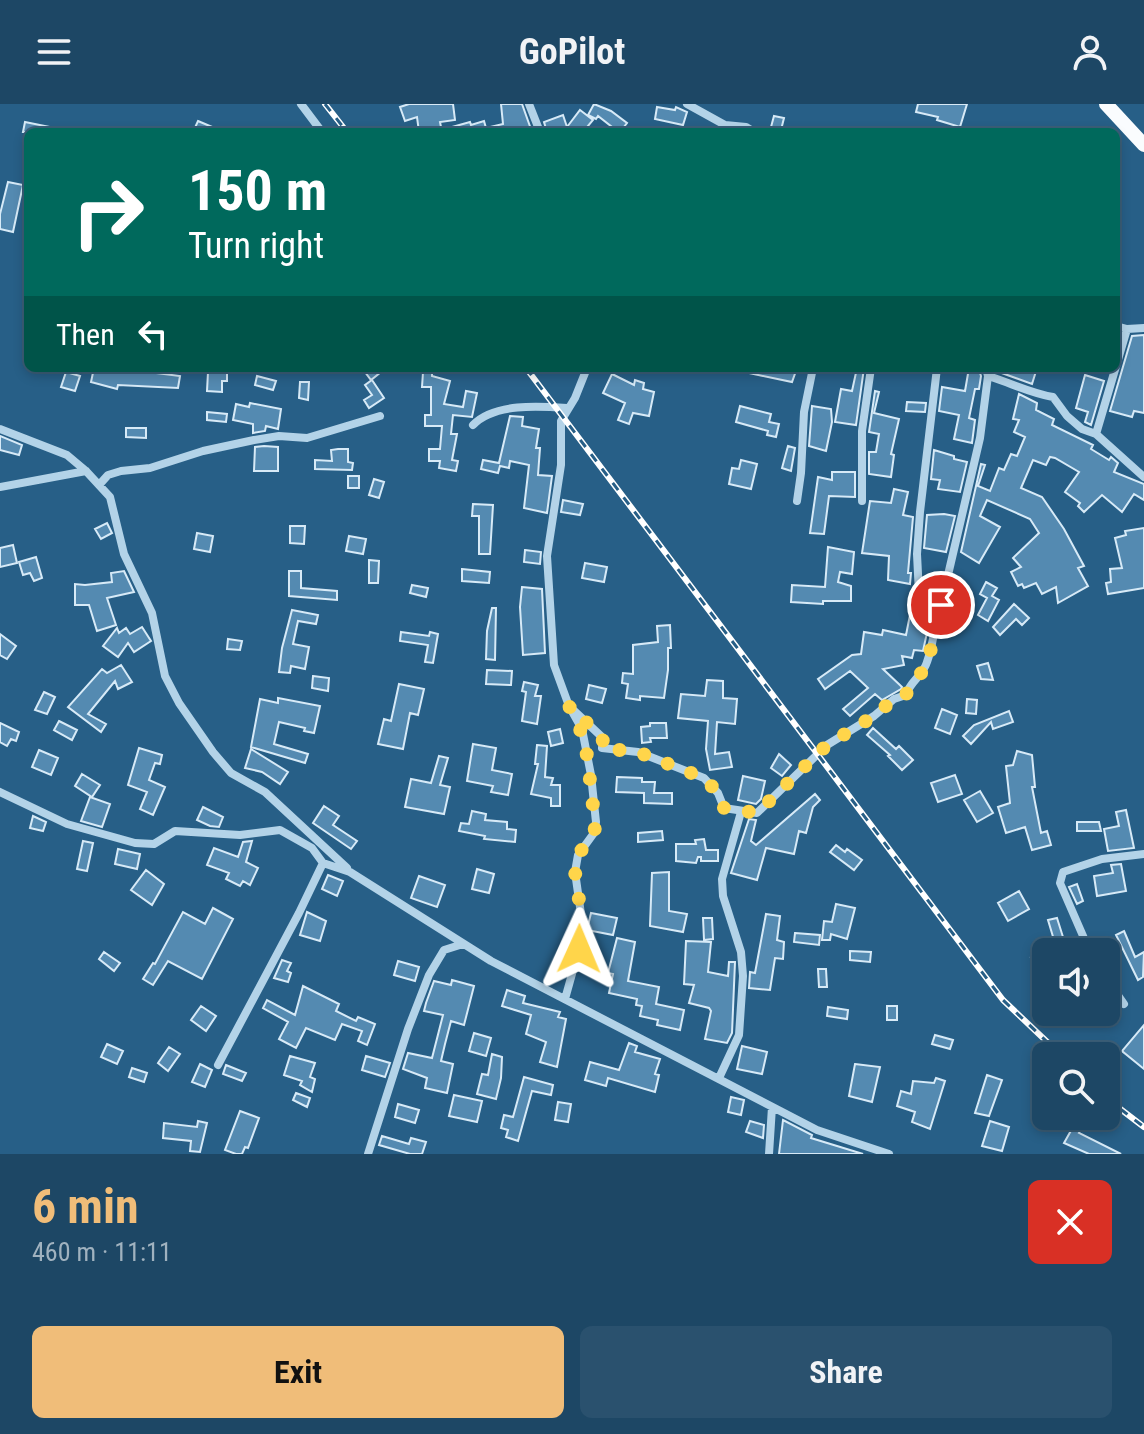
<!DOCTYPE html>
<html lang="en">
<head>
<meta charset="utf-8">
<style>
  body { margin:0; font-family:"Roboto Condensed",sans-serif; background:#2a516e; color:#f1f3f6; height:100vh; display:flex; flex-direction:column; font-size:30px; white-space:nowrap }
  * { box-sizing:border-box; margin:0 }
  p { font-size:26px; color:#a0b2bf }
  .icon { flex:none; width:44px; height:44px; fill:none; stroke:currentColor; stroke-width:2; stroke-linecap:round; stroke-linejoin:round }
  .map { position:relative; height:1050px; overflow:hidden }
  .sheet { display:flex; flex-direction:column; background:#1d4765; flex:1 }
  .sheet>* { flex:none }
  .top-card { position:absolute; left:24px; top:24px; width:1096px; height:244px; border-radius:12px; box-shadow:0 4px 12px #0003,0 0 0 2px #3b5f79; background:#00695c; color:#fff; overflow:hidden }
  .tools { position:absolute; left:1032px; top:834px; display:grid; gap:16px }
  .tools a { display:grid; place-items:center; width:88px; height:88px; border-radius:12px; background:#1d4765; box-shadow:0 4px 12px #0003,0 0 0 2px #3b5f79; font-size:40px }
  .pin { position:absolute; display:grid; place-items:center; width:68px; height:68px; color:#fff; margin:-34px; border:4px solid #fff; border-radius:50%; box-shadow:0 2px 8px #0007 }
  .me { position:absolute; width:88px; margin:-44px; rotate:1deg; stroke-linejoin:round; filter:drop-shadow(0 0 6px #0008) }
  .turn { display:flex; align-items:center; gap:28px; height:168px; padding:0 32px; font-size:36px }
  .turn .icon { width:104px; height:104px; stroke-width:2.5 }
  .turn b { display:block; font-size:56px; line-height:68px }
  .then { display:flex; align-items:center; height:76px; padding:0 32px; background:#0003; gap:16px; font-size:30px }
  .round { display:grid; place-items:center; flex:none; width:84px; height:84px; border-radius:12px; background:#2a516e }
  .overview { display:flex; align-items:center; justify-content:space-between; height:136px; padding:0 32px }
  h1 { font-size:48px; font-weight:700; line-height:60px; color:#f0bd79 }
  .primary-button { display:flex; gap:16px; margin-top:auto; padding:16px 32px }
  .primary-button a { flex:1; height:92px; border-radius:12px; background:#f0bd79; color:#111; font-size:32px; font-weight:700; line-height:92px; text-align:center }
  .primary-button a+a { background:#2a516e; color:#f1f3f6 }
  header { display:flex; justify-content:space-between; align-items:center; height:104px; padding:0 32px; background:#1d4765; font-size:36px; font-weight:700 }
  .map>svg:first-child { display:block }
</style>
</head>
<body>
<header><svg class="icon" aria-label="menu" viewBox="0 0 24 24"><path d="M4 6h16M4 12h16M4 18h16"/></svg>GoPilot<svg class="icon" aria-label="person" viewBox="0 0 24 24"><circle cx="12" cy="8" r="4"/><path d="M4 21q1-7 8-7t8 7"/></svg></header>
<div class="map">
<svg width="1144" height="1050" viewBox="0 0 1144 1050">
  <rect width="100%" height="100%" fill="#275f87"/>
  <path fill="#548ab1" stroke="#d7eaf7" stroke-width="2" d="M409 0H453L455 16 440 18 442 28H419L417 13 405 17 400 3Z
    M501 0H522L532 28H446L445 25 470 18 471 21 484 17 486 24 503 20Z
    M594 0 611 7 627 19 620 28H608L612 23 598 12 596 15 588 11Z
    M918 0H967L960 23 937 16 938 13 916 8Z
    M657 3 675 6 676 3 687 8 683 21 655 15Z
    M580 6 593 16 583 28H547L544 18 563 11 567 23Z
    M774 12 784 14 781 26 771 23Z
    M198 17 224 28H193Z
    M25 18 55 24V28H23Z
    M8 78 23 81 13 128 0 125V110Z
    M1144 231V309L1134 307 1132 313 1110 307 1132 232Z
    M94 264H138L157 267V269L180 272 178 284 118 281 117 285 91 278Z
    M211 264H227V277H222V288L207 287 208 268H211Z
    M362 264H386L371 276Z
    M744 264H797L792 278 744 268Z
    M857 264H864L856 321 835 318 841 285 852 287Z
    M969 264 979 266 981 272 979 285H975L969 314 975 316 972 339 954 335 959 311 939 307 942 283 965 287Z
    M1000 264H1037L1032 280 999 268Z
    M66 268 80 272 75 287 61 283Z
    M423 268 432 269V272L450 277 444 300 463 303 466 287 477 289 472 313 453 311 451 330H457L452 356 458 357 456 367 439 364 440 357H429V345H440L442 322H425V311H431V283H422Z
    M612 270 634 281 635 276 644 279 643 285 654 288 649 312 633 309 629 320 618 316 625 299 603 289Z
    M1085 271 1104 277 1091 321 1085 318 1088 308 1076 304Z
    M257 272 276 277 273 286 255 281Z
    M372 276 384 294 369 304 364 296 372 291 365 281Z
    M300 278H309L308 296 299 294Z
    M875 287 879 288 874 309 899 315 891 350 894 351 891 373 869 370V348H876L879 330 869 328Z
    M1019 290 1037 299 1036 306 1054 315 1052 321 1093 341 1091 345 1109 356 1111 353 1118 359 1114 368 1144 380V396L1134 390 1122 408 1102 391 1084 408 1078 402 1080 399 1065 388 1079 368 1055 354 1050 353 1046 361 1033 356 1021 384 1042 393 1064 425 1084 462 1078 464 1088 482 1058 499 1056 483 1042 490 1036 479 1024 484 1022 480 1018 482 1011 468 1021 463 1013 454 1039 429 1030 415 987 396 980 412 1000 423 979 459 961 448 981 360 985 361 978 382 990 387 999 364 1004 366 1011 350 1017 352 1025 333 1014 328 1019 316 1013 315Z
    M907 298 926 299 925 308 906 307Z
    M250 299 281 305 278 325 266 322 265 327 253 329V320L233 316 236 300 249 303Z
    M740 302 771 310 769 318 779 320 776 333 767 331 768 327 736 318Z
    M812 302 831 305 832 318 826 347 809 342Z
    M207 308 227 310 226 318 207 316Z
    M510 312 523 313 522 322 539 325 536 344H540L538 371 552 372 547 409 524 404 529 361 510 357 509 364 500 362 498 369 481 365 483 356 499 359Z
    M126 324H146V334L126 333Z
    M0 332 22 341 19 351 0 346Z
    M264 342 278 343V367H254L255 343Z
    M788 342 795 344 791 367 782 364Z
    M338 345H348V358L353 359 352 366 315 365V356L332 357 331 346Z
    M934 346 954 352V355L967 358 960 388 938 385 940 376 931 375Z
    M741 356 757 360 751 385 729 380 732 364 739 365Z
    M832 368H855V393L829 392 824 430 810 429 818 373 832 376Z
    M348 372H359V384H348Z
    M374 375 384 378 379 394 369 391Z
    M894 385 908 388 903 411 913 413 908 469H911L910 480 888 476 889 452 862 449 870 397 891 399Z
    M563 396 583 400 580 411 561 408Z
    M473 400 493 401 490 450H479V412H472Z
    M944 410 955 412 946 448 924 444 927 411Z
    M107 419 112 429 101 435 95 425Z
    M290 422H305L304 440 290 439Z
    M1144 424V484L1108 490 1106 479 1111 478 1110 465 1122 464 1115 434 1126 431 1125 427Z
    M197 429 213 432 210 448 194 445Z
    M349 432 366 435 363 450 346 447Z
    M13 441 17 459 0 463V444Z
    M828 443 854 448 852 470 840 468 838 478 851 482V497H823V500L791 498 792 481 825 483Z
    M525 446 541 448 540 460 524 458Z
    M36 453 42 474 34 477 30 469 23 471 19 458Z
    M369 456 379 457 378 479H369Z
    M585 459 607 463 604 478 582 474Z
    M462 465 490 468 489 479 462 477Z
    M124 467 134 488 107 494 116 521 97 527 89 501H75V480L85 481 112 478 111 469Z
    M289 467H301V484L337 487V496L289 492Z
    M986 478 997 484 992 492 999 496 988 517 978 511 987 494 980 490Z
    M412 481 428 484 426 493 410 489Z
    M522 483 542 485 545 549 523 551 520 503Z
    M1014 500 1029 514 1022 521 1016 515 1000 531 993 523Z
    M492 504H496L495 556 486 555 487 527Z
    M292 506 318 511 316 520 298 517 293 540 309 543 305 565 291 562 290 569 279 568 282 544Z
    M910 511 930 515 923 547 914 546 912 554 902 552 904 561 883 565 902 583 901 585 882 596 875 590 850 612 843 605 868 584 850 567 825 585 818 575 852 551 861 550 864 528 882 531 883 526 906 531Z
    M670 521 671 544H668V566L664 594 640 592V596L626 594 628 580 622 579 623 569 633 570V541L658 538 657 522Z
    M142 523 151 537 134 548 128 539 118 553 103 542 117 524 119 529 126 524 130 530Z
    M401 528 429 532 430 528 438 530 433 559 425 558 428 541 400 537Z
    M0 530 16 542 7 555 0 551Z
    M228 535 242 537 240 546 227 545Z
    M988 559 993 576 981 575 977 562Z
    M121 561 132 578 118 585 115 577 88 610 106 620 101 628 68 603 102 565 107 569Z
    M487 566 512 567 511 581 486 580Z
    M313 572 329 574 328 587 312 584Z
    M707 576 723 577V594L737 595 735 620 717 618 715 650 729 648 732 663 710 666 706 645 708 617 678 614 681 590 705 592Z
    M524 578 538 581 535 592H541L537 620 522 617 526 588 522 587Z
    M399 580 424 585 418 611 410 609 403 645 378 640 384 615 391 617Z
    M589 581 606 585 602 599 586 595Z
    M44 588 55 593 47 610 35 606Z
    M278 594 320 602 314 629 304 627 305 624 279 618 274 640 308 650 305 659 251 643 260 595 278 599Z
    M967 595 977 596 976 610 966 609Z
    M942 605 957 611 950 630 935 624Z
    M1009 607 1013 618 993 625 991 618 971 640 963 632 974 621Z
    M59 617 77 626 72 636 54 626Z
    M0 619 19 628 16 637 11 635 7 642 0 638Z
    M650 619H666L667 634H650L651 638 642 639 641 623 650 622Z
    M873 624 896 645 899 642 913 656 902 666 888 652 890 651 867 631Z
    M560 625 563 639 551 642 548 628Z
    M473 640 496 644 492 666 512 670 508 691 491 688 493 682 467 677Z
    M537 641 547 642 545 673 553 674 551 681H560V702H551V694L531 690 538 660H535Z
    M139 644 162 651 160 660 155 659 149 676 165 683 153 711 140 705 147 688 128 681Z
    M251 645 288 668 280 680 262 668 245 664Z
    M39 646 58 654 51 671 32 663Z
    M1017 647 1032 651 1035 683H1032L1041 729 1047 727 1051 741 1032 746 1025 723 1006 729 998 703 1010 699 1006 662 1013 661Z
    M779 650 791 661 782 672 771 664Z
    M439 652 448 654 440 681 450 683 444 710 405 703 411 675 431 679Z
    M82 670 100 681 92 693 75 682Z
    M955 671 962 690 938 698 931 679Z
    M743 672 765 677 761 695 756 700 738 696Z
    M617 673 642 674V678H655L654 689H672V700L644 699V689L616 688Z
    M980 687 993 709 977 718 964 696Z
    M815 690 820 696 813 703 806 729 799 727 794 750 766 744 757 776 731 769 749 715 756 716 751 737 756 741Z
    M90 693 110 700 102 723 81 717Z
    M324 702 339 712 333 721 357 737 351 745 313 719Z
    M203 703 223 713 219 723 210 722 197 716Z
    M1126 706 1134 744 1108 747 1104 725 1119 722 1116 708Z
    M472 707 486 710 485 716 507 718V725L516 726 515 738 484 735 485 732 459 727 461 719 469 720Z
    M33 712 46 718 43 727 30 724Z
    M1077 718H1099L1101 727H1077Z
    M662 727 663 736 638 738V729Z
    M704 735 706 746H718V757H701V753H698L696 759 676 757V740H696L695 736Z
    M83 737 93 739 87 767 77 765Z
    M252 737 246 758 258 764 250 781 243 777 240 782 226 775 229 769 207 761 214 744 238 753 243 738Z
    M836 741 845 748 847 745 862 756 854 766 830 748Z
    M118 745 140 750 137 765 115 760Z
    M1121 760 1126 787 1097 792 1094 772 1113 769 1111 761Z
    M477 765 494 770 489 789 472 785Z
    M146 766 164 780 152 801 131 786Z
    M669 768V807L687 810 683 828 650 822 652 769Z
    M328 771 343 777 337 792 322 785Z
    M419 772 445 781 437 803 411 794Z
    M1077 780 1083 797 1077 800 1069 783Z
    M1019 787 1029 805 1008 817 998 799Z
    M836 800 855 804 847 835 831 830 830 836H822L824 817 832 818Z
    M213 804 233 815 202 875 168 857 153 881 143 875 153 859 155 860 183 808 205 820Z
    M307 808 326 817 320 837 300 831Z
    M591 809 617 814 613 831 587 826Z
    M766 810 780 812 777 836 784 838 783 855 775 854 770 886 749 884 750 868 755 869Z
    M703 814H712L713 835 704 836Z
    M1057 814 1063 833 1054 836 1048 816Z
    M1124 827 1135 853 1144 848 1143 873 1138 876 1116 831Z
    M795 829 820 831 819 841 794 838Z
    M617 834 635 838 628 877 659 883 656 900 684 906 680 926 657 921 658 916 640 912 642 902 636 901 637 895 609 889 613 870 608 869Z
    M686 837 711 838 708 868 728 872 729 858H735L732 929 727 939 705 935 711 907 709 904 689 899 694 881 684 880Z
    M1038 844 1046 850V864L1031 853Z
    M850 847 871 848 870 858 850 856Z
    M104 848 120 859 114 867 99 855Z
    M282 856 291 859 287 867 291 869 288 878 274 874Z
    M398 857 419 863 415 877 394 871Z
    M818 865H826L827 883H819Z
    M452 876 474 882 464 921 451 917 445 940 441 957 453 960 447 989 425 984 427 974 403 965 408 949 432 954 443 911 424 907 426 899 434 877 451 881Z
    M303 882 339 900 336 907 356 917 358 913 375 920 367 941 358 937 362 927 342 920 335 936 306 924 296 944 279 935 288 918 263 904 267 896 295 911Z
    M507 886 525 892 523 899 560 908 558 913 566 915 557 963 540 958 546 938 526 930 531 911 502 902Z
    M201 902 216 912 206 927 191 916Z
    M887 902H897V916H887Z
    M828 903 848 906 847 915 827 912Z
    M1144 921V965L1122 947Z
    M474 929 491 934 486 952 469 947Z
    M935 931 953 936 950 945 932 940Z
    M629 939 637 942 635 948 660 955 655 970 659 971 655 988 608 974 606 982 585 976 590 958 619 966Z
    M107 940 123 947 117 960 101 953Z
    M742 942 767 948 762 970 737 965Z
    M169 943 180 950 168 967 158 959Z
    M492 950 502 953 501 974 496 995 477 990 482 970 488 971Z
    M290 952 315 959 310 973 315 975 312 988 300 981 302 977 284 971Z
    M366 952 390 959 385 973 362 966Z
    M200 960 212 966 205 983 192 978Z
    M855 960 880 963 872 998 849 992Z
    M226 961 246 969 242 977 223 970Z
    M132 964 147 969 144 978 129 973Z
    M987 971 1002 976 989 1012 975 1009Z
    M524 973 553 981 551 991 532 987 518 1037 506 1033 508 1026 501 1024 504 1011 513 1013Z
    M936 974 945 977 930 1025 912 1018 915 1008 897 1002 901 987 911 990 913 977 934 979Z
    M296 989 310 994 307 1003 293 996Z
    M454 991 482 997 477 1018 449 1012Z
    M731 993 744 996 741 1011 728 1008Z
    M558 998 571 1000 568 1018 555 1016Z
    M398 1000 419 1006 415 1019 395 1013Z
    M240 1007 259 1014 248 1044 245 1043 242 1050H236L225 1046Z
    M1072 1012H1091L1079 1029 1121 1050H1089L1064 1039 1073 1023 1067 1019Z
    M783 1016 812 1031 811 1034 863 1050H779Z
    M198 1017 207 1019 200 1048 190 1047 191 1037 163 1034 164 1019 197 1023Z
    M750 1017 764 1021 763 1034 746 1028Z
    M990 1017 1009 1023 1002 1047 982 1042Z
    M382 1032 409 1040 411 1034 426 1038 422 1050H410L379 1041Z"/>
  <g fill="none" stroke-linecap="round" stroke-linejoin="round">
    <path stroke="#b3d3e8" stroke-width="8" d="M301 0 322 28
      M529 0 540 28
      M687 0 725 21 746 23 754 28
      M1116 222 1127 225 1144 224
      M937 264 920 408 917 450 919 490 941 501
      M988 272C1011 279 1030 289 1053 293L1067 312 1082 325 1096 330 1144 373
      M473 321C494 299 539 302 567 304
      M0 325 67 351 86 367 110 393 124 450 152 509 165 572 179 599 213 648 231 669 265 688 347 764
      M1096 330 1127 225
      M99 381 108 371 121 367 150 364 203 347 254 336 279 332 307 334 380 312
      M0 383 86 367
      M797 397 801 369 804 308 813 264
      M862 397V327L871 264
      M569 602 603 634 602 644 638 648 704 674 718 689 724 704 757 709 827 641 874 612 894 595 906 591C910 577 923 572 927 558 934 539 934 520 941 501L980 334 988 272 986 264
      M0 688 67 720 135 739 154 740 175 727 240 731 280 726 312 744 323 759 350 768 491 857 817 1026 889 1050
      M1090 848 1060 779 1063 768 1102 755 1144 750
      M1106 874 1124 900
      M565 895 579 845 581 810 575 768 578 751 594 729 596 718 591 671 582 625 569 602 554 561 547 452 561 361V317L575 294 587 264
      M218 961 299 809 323 759
      M719 974 739 931 743 872 741 848 723 792 722 775 741 708
      M368 1050 408 925 429 871 444 846 463 840
      M769 1050 772 1003"/>
    <path stroke="#fafcfe" stroke-width="14" d="M1106 0 1144 41"/>
    <defs>
      <path id="rail" d="M325 0 347 28
        M526 264 1003 896 1062 952
        M1106 994 1144 1023"/>
    </defs>
    <use href="#rail" stroke="#fff" stroke-width="6"/>
    <use href="#rail" stroke="#275f87" stroke-width="3" stroke-dasharray="9" stroke-linecap="butt"/>
  </g>
  <g fill="none" stroke-linecap="round" stroke-linejoin="round">
    <path stroke="#ffd54a" stroke-width="14" stroke-dasharray="0 25.2" d="M579 845 581 810 575 768 578 751 594 729 596 718C586 672 594 646 569 602L603 634 602 644 638 648 704 674 718 689 724 704 757 709 827 641 874 612 894 595 906 591C910 577 923 572 927 558 934 539 934 520 941 501"/>
  </g>
</svg>
<div class="tools">
<a><svg class="icon" aria-label="sound" viewBox="0 0 24 24"><path d="M4 9h4l5-4v14l-5-4H4zM17 9q2 3 0 6"/></svg></a>
<a><svg class="icon" aria-label="search" viewBox="0 0 24 24"><circle cx="10" cy="10" r="6"/><path d="M15 15l6 6"/></svg></a>
</div>
<div class="pin" style="left:941px;top:501px;background:#d93025"><svg class="icon" aria-label="arrive" viewBox="0 0 24 24"><path d="M6 21V4h12l-3 4 3 4H6"/></svg></div>
<svg class="me" style="left:579px;top:845px" viewBox="-20 -20 40 40"><path d="M0-17L14 15 0 8-14 15z" fill="#ffd54a" stroke="#fff" stroke-width="4"/></svg>
<div class="top-card">
<div class="turn"><svg class="icon" aria-label="right" viewBox="0 0 24 24"><path d="M7 20v-9h11M14 6l5 5-5 5"/></svg><div><b>150 m</b>Turn right</div></div>
<div class="then">Then<svg class="icon" aria-label="left" viewBox="0 0 24 24"><path d="M17 20v-9H6M10 6l-5 5 5 5"/></svg></div>
</div>
</div>
<section class="sheet">
<div class="overview"><div><h1>6 min</h1><p>460 m · 11:11</p></div><a class="round" style="background:#d93025;color:#fff"><svg class="icon" aria-label="close" viewBox="0 0 24 24"><path d="M6 6l12 12M18 6L6 18"/></svg></a></div>
<div class="primary-button"><a>Exit</a><a>Share</a></div>
</section>
</body>
</html>
